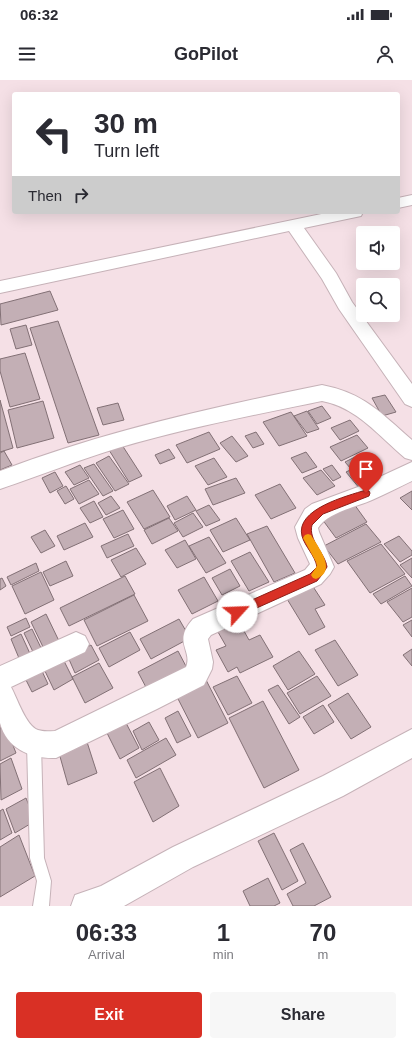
<!DOCTYPE html>
<html lang="en">
<head>
<meta charset="utf-8">
<style>
  body { margin:0; font-family:Arial,sans-serif; background:#f7f7f7; color:#2b2b33; height:100vh; display:flex; flex-direction:column; font-size:15px; white-space:nowrap }
  * { box-sizing:border-box; margin:0 }
  p { font-size:13px; color:#7c7c81 }
  .icon { flex:none; width:22px; height:22px; fill:none; stroke:currentColor; stroke-width:2; stroke-linecap:round; stroke-linejoin:round }
  .map { position:relative; height:826px; overflow:hidden }
  .drawer { display:flex; flex-direction:column; background:#fff; flex:1 }
  .drawer>* { flex:none }
  .top-card { position:absolute; left:12px; top:12px; width:388px; height:122px; border-radius:4px; box-shadow:0 4px 16px #0002; background:#fff; color:#2b2b33; overflow:hidden }
  .buttons { position:absolute; left:356px; top:146px; display:grid; gap:8px }
  .buttons a { display:grid; place-items:center; width:44px; height:44px; border-radius:4px; background:#fff; box-shadow:0 4px 16px #0002; font-size:20px }
  .pin { position:absolute; display:grid; place-items:center; width:34px; height:34px; color:#fff; margin:-41px -17px; border-radius:50% 50% 50% 0; rotate:-45deg; box-shadow:0 0 4px #0007 }
  .pin .icon { rotate:45deg }
  .me { position:absolute; width:44px; margin:-22px; rotate:65deg; stroke-linejoin:round; filter:drop-shadow(0 0 3px #0008) }
  .turn { display:flex; align-items:center; gap:14px; height:84px; padding:0 16px; font-size:18px }
  .turn .icon { width:52px; height:52px; stroke-width:2.5 }
  .turn b { display:block; font-size:28px; line-height:34px }
  .then { display:flex; align-items:center; height:38px; padding:0 16px; background:#0003; gap:8px; font-size:15px }
  .eta { display:flex; justify-content:space-evenly; align-items:center; height:68px; text-align:center }
  .eta b { font-size:24px; font-weight:800; line-height:28px }
  .primary-button { display:flex; gap:8px; margin-top:auto; padding:8px 16px }
  .primary-button a { flex:1; height:46px; border-radius:4px; background:#d93025; color:#fff; font-size:16px; font-weight:800; line-height:46px; text-align:center }
  .primary-button a+a { background:#f7f7f7; color:#2b2b33 }
  .status { display:flex; justify-content:space-between; align-items:center; height:28px; padding:0 20px; background:#fff; direction:ltr }
  .status svg { height:11px; fill:currentColor }
  header { display:flex; justify-content:space-between; align-items:center; height:52px; padding:0 16px; background:#fff; font-size:18px; font-weight:800 }
  .map>svg:first-child { display:block }
</style>
</head>
<body>
<div class="status"><b>06:32</b><svg viewBox="0 0 49 12"><path d="M0 12V9h3v3zM5 12V6h3v6zM10 12V3h3v9zM15 12V0h3v12zM26 1h20v11H26zM47 4h2v5h-2z"/></svg></div>
<header><svg class="icon" aria-label="menu" viewBox="0 0 24 24"><path d="M4 6h16M4 12h16M4 18h16"/></svg>GoPilot<svg class="icon" aria-label="person" viewBox="0 0 24 24"><circle cx="12" cy="8" r="4"/><path d="M4 21q1-7 8-7t8 7"/></svg></header>
<div class="map">
<svg width="412" height="826" viewBox="0 0 412 826">
  <rect width="100%" height="100%" fill="#f5e0e6"/>
  <path fill="#c3afb5" stroke="#827075" d="M50 211 58 230 1 245 0 224Z
    M58 241 99 355 68 363 30 248Z
    M26 245 32 265 16 269 10 249Z
    M25 273 40 319 10 327 0 291V279Z
    M385 315 396 332 382 336 372 318Z
    M0 320 13 368 0 372Z
    M43 321 54 358 17 368 8 330Z
    M118 323 124 340 103 345 97 328Z
    M322 326 331 338 317 344 308 331Z
    M307 331 319 349 307 353 294 336Z
    M291 332 307 356 279 366 263 342Z
    M350 340 359 351 340 360 331 348Z
    M209 352 220 369 187 383 176 365Z
    M256 352 264 364 253 368 245 356Z
    M357 355 368 368 341 381 330 367Z
    M232 356 248 376 236 382 220 363Z
    M122 365 142 396 129 402 109 370Z
    M169 369 175 378 160 384 155 375Z
    M4 371 12 385 0 390V373Z
    M306 372 317 387 302 393 291 378Z
    M359 375 364 382 351 389 345 382Z
    M109 376 129 404 115 411 96 383Z
    M214 378 227 397 208 405 195 386Z
    M94 384 113 411 103 416 84 388Z
    M80 385 89 398 74 405 65 392Z
    M332 385 341 397 333 401 323 389Z
    M361 385 376 402 360 409 346 392Z
    M321 390 335 406 317 415 303 398Z
    M55 392 63 406 50 413 42 398Z
    M236 398 245 413 213 425 205 409Z
    M89 400 99 414 79 424 70 409Z
    M280 404 296 428 271 439 255 415Z
    M66 406 74 419 65 424 57 411Z
    M153 410 170 437 144 449 127 422Z
    M412 411V430L400 418Z
    M111 416 120 428 106 435 98 423Z
    M187 416 196 430 175 440 167 426Z
    M94 421 103 437 90 443 80 428Z
    M354 424 367 442 336 458 322 439Z
    M209 425 220 440 206 446 196 431Z
    M123 430 134 449 114 458 103 439Z
    M193 433 203 447 183 457 174 443Z
    M169 438 178 451 152 464 144 450Z
    M236 438 250 460 223 472 210 450Z
    M85 443 93 457 64 470 57 456Z
    M366 444 381 462 338 484 324 466Z
    M267 446 295 493 274 502 247 454Z
    M45 450 55 466 41 473 31 457Z
    M128 454 134 466 107 478 101 466Z
    M399 456 412 471V475L400 482 384 464Z
    M209 457 226 483 206 493 189 466Z
    M185 460 196 479 177 488 165 470Z
    M381 464 405 494 370 513 347 481Z
    M136 468 146 484 121 497 111 480Z
    M250 472 269 502 249 511 231 481Z
    M412 478V498L400 485Z
    M66 481 73 496 50 506 43 492Z
    M36 483 39 491 11 505 7 497Z
    M230 489 240 506 222 515 212 498Z
    M41 492 54 520 25 534 12 506Z
    M125 496 135 514 69 546 60 528Z
    M405 496 412 506 381 524 373 514Z
    M204 497 218 521 192 534 178 510Z
    M2 498 6 506 0 510V499Z
    M310 502 325 525 315 529 325 547 309 555 284 514Z
    M412 508V537L403 542 387 522Z
    M134 515 148 541 97 566 84 540Z
    M46 534 59 561 44 569 31 542Z
    M26 538 30 547 11 556 7 547Z
    M179 539 190 558 151 579 140 559Z
    M412 540V557L403 545Z
    M239 542 249 560 260 555 273 577 240 593 237 587 228 592 216 570 226 566 218 552Z
    M32 549 42 570 34 574 24 553Z
    M130 552 140 570 109 587 99 568Z
    M21 554 32 578 21 583 11 559Z
    M335 560 358 595 338 606 315 570Z
    M91 565 99 580 75 593 68 577Z
    M412 569V586L403 575Z
    M178 571 189 592 149 613 138 592Z
    M299 571 315 594 288 610 273 586Z
    M63 579 73 599 54 610 44 589Z
    M99 583 113 608 85 623 72 597Z
    M41 589 48 604 32 612 25 598Z
    M204 596 228 643 198 658 174 611Z
    M237 596 252 623 228 635 213 607Z
    M317 596 331 616 300 634 287 613Z
    M278 605 300 637 289 644 268 610Z
    M348 613 371 647 351 659 328 625Z
    M263 621 299 690 264 708 229 638Z
    M323 625 334 642 314 654 303 637Z
    M178 631 191 656 177 663 165 638Z
    M125 641 139 668 120 679 106 651Z
    M149 642 159 660 142 670 133 651Z
    M5 645 16 673 0 681V648Z
    M166 658 176 675 136 698 127 680Z
    M87 662 97 693 68 705 59 673Z
    M11 678 22 709 1 720 0 684Z
    M160 688 179 726 153 742 134 702Z
    M26 718 35 741 15 753 6 729Z
    M3 729 12 753 0 760V731Z
    M274 753 298 801 282 810 258 761Z
    M19 755 35 796 0 817V767Z
    M303 763 331 817 314 826H293L287 814 306 803 290 770Z
    M268 798 280 823 274 826H250L243 811Z"/>
  <g fill="none" stroke-linecap="round" stroke-linejoin="round">
    <defs>
      <path id="service" d="M34 657 39 659 41 664 44 778 51 801 49 826H33L37 801 30 778 27 664 29 659Z"/>
      <path id="minor" d="M412 115V125L398 128V118Z
        M331 132H363L361 136 304 148 336 193 352 222 412 304V327L405 324 339 229 322 199 289 151 0 213V201Z
        M322 305C364 313 381 333 412 360V380L405 378C379 356 356 327 322 321 254 335 185 348 118 368 78 380 39 396 0 409V391C105 351 213 327 322 305Z
        M412 382V401C399 407 386 414 372 420 356 427 327 433 318 448L319 452 334 487 330 494 321 504 211 555 208 559 213 582 212 589 204 605 157 629 56 678C31 679 7 669 0 643 0 638 0 632 0 627 0 613 0 600 0 586L76 552 85 556 89 564 85 572 11 607C17 618 26 646 38 650 44 652 49 651 55 651L186 587C193 570 172 562 193 539L305 490 310 484 298 458 295 447 305 429 312 424 358 407Z
        M412 649V678L343 716 193 787 124 826H71L75 815 101 806 173 767 323 696Z"/>
    </defs>
    <use href="#service" stroke="#c6b2b8" stroke-width="2"/>
    <use href="#minor" stroke="#c6b2b8" stroke-width="2"/>
    <use href="#service" fill="#fff" fill-rule="evenodd"/>
    <use href="#minor" fill="#fff" fill-rule="evenodd"/>
  </g>
  <path fill="#d93025" stroke="#8d1f18" d="M366 410 369 411 370 413 369 416 323 434 312 445C308 460 325 473 327 487L321 496 317 501 241 535 237 536 234 535 232 532 234 528 310 494 317 487C315 475 305 467 302 456 295 429 347 416 366 410Z"/>
  <path fill="#f59e0b" d="M308 454 311 455C318 467 338 491 316 499L313 498 311 495 317 486 316 482 303 458 305 455Z"/>
</svg>
<div class="buttons">
<a><svg class="icon" aria-label="sound" viewBox="0 0 24 24"><path d="M4 9h4l5-4v14l-5-4H4zM17 9q2 3 0 6"/></svg></a>
<a><svg class="icon" aria-label="search" viewBox="0 0 24 24"><circle cx="10" cy="10" r="6"/><path d="M15 15l6 6"/></svg></a>
</div>
<div class="pin" style="left:366px;top:413px;background:#d93025"><svg class="icon" aria-label="arrive" viewBox="0 0 24 24"><path d="M6 21V4h12l-3 4 3 4H6"/></svg></div>
<svg class="me" style="left:237px;top:532px" viewBox="-20 -20 40 40"><circle r="19" fill="#fff"/><path d="M0-13L10 11 0 6-10 11z" fill="#d93025"/></svg>
<div class="top-card">
<div class="turn"><svg class="icon" aria-label="left" viewBox="0 0 24 24"><path d="M17 20v-9H6M10 6l-5 5 5 5"/></svg><div><b>30 m</b>Turn left</div></div>
<div class="then">Then<svg class="icon" aria-label="right" viewBox="0 0 24 24"><path d="M7 20v-9h11M14 6l5 5-5 5"/></svg></div>
</div>
</div>
<section class="drawer">
<div class="eta">
<div><b>06:33</b><p>Arrival</p></div>
<div><b>1</b><p>min</p></div>
<div><b>70</b><p>m</p></div>
</div>
<div class="primary-button"><a>Exit</a><a>Share</a></div>
</section>
</body>
</html>
